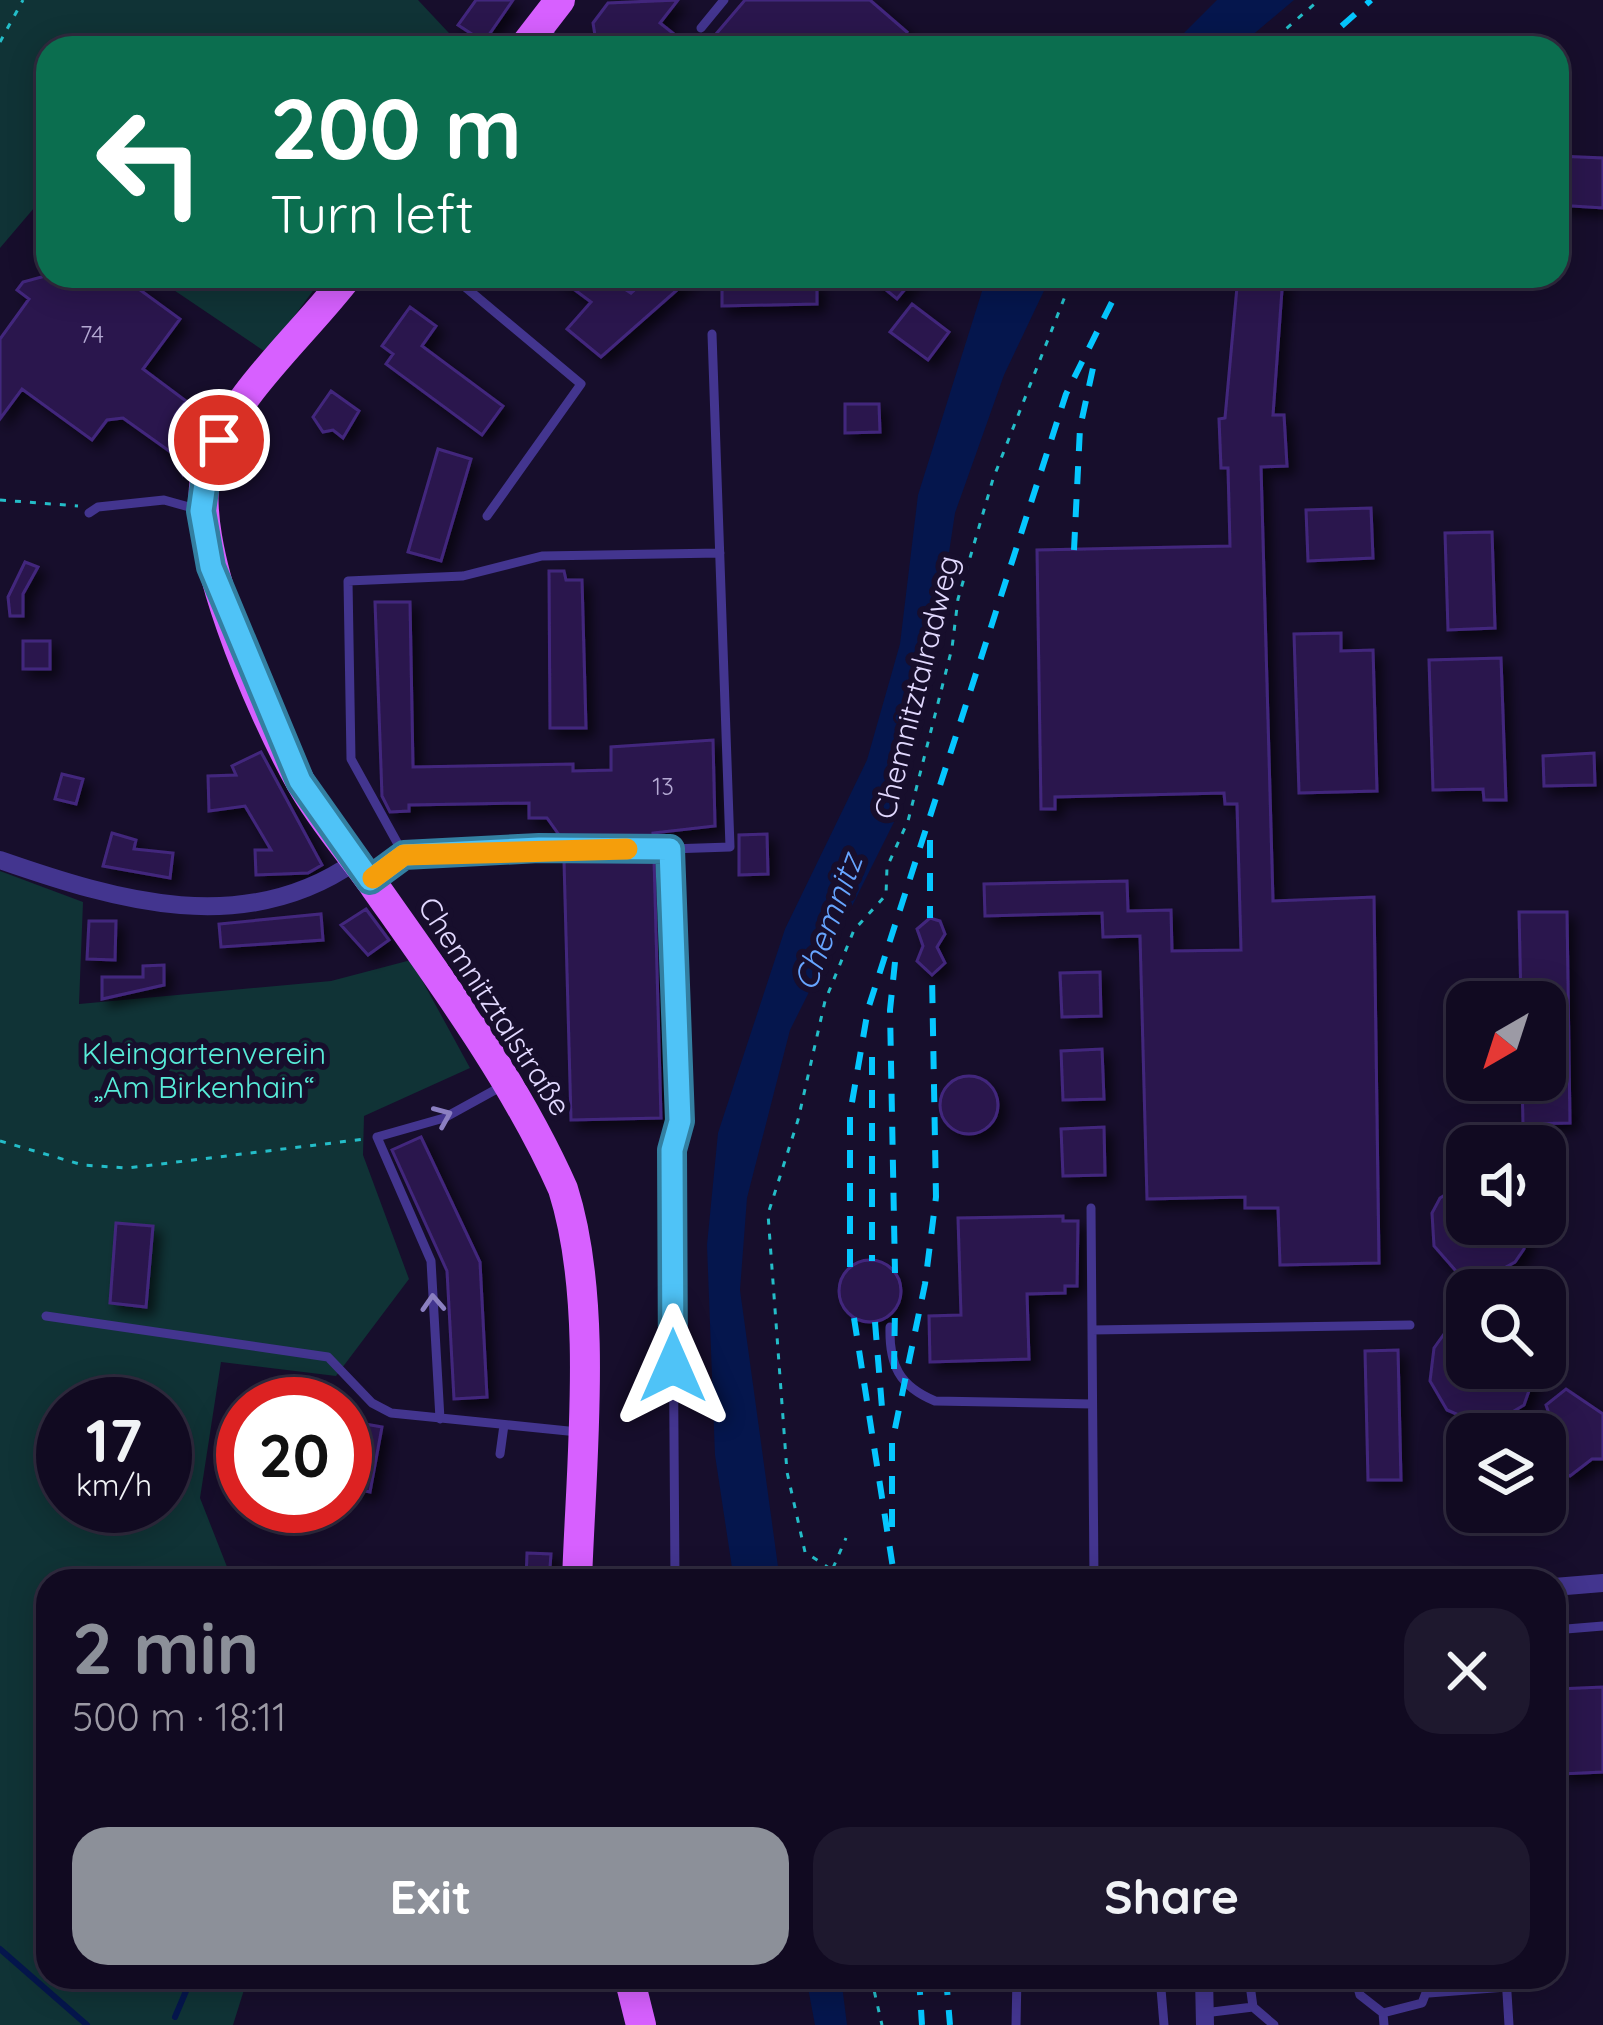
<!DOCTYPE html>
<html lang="en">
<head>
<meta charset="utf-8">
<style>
  body { margin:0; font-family:Quicksand,sans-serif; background:#1e182e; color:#f1f3f6; height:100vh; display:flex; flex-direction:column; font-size:45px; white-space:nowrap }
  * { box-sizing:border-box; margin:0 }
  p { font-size:39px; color:#9c9aa5 }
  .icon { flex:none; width:66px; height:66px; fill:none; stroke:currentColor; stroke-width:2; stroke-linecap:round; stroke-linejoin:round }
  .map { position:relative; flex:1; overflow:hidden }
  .drawer { position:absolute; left:36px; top:1569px; width:1530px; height:420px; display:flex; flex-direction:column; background:#110a21; border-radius:36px; box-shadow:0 6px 30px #0003,0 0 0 3px #302b3f }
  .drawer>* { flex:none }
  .guide { position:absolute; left:36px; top:36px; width:1533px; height:252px; border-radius:36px; box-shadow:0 6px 30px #0003,0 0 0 3px #302b3f; background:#0b6e4f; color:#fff; overflow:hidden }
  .needle { width:78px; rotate:219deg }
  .fabs { position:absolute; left:1446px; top:981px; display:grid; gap:24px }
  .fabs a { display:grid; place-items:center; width:120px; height:120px; border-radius:24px; background:#110a21; box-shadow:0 6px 30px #0003,0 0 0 3px #302b3f; font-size:60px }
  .speed { position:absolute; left:36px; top:1377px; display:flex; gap:24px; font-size:60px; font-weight:700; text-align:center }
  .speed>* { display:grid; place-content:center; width:156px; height:156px; border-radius:50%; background:#110a21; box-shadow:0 6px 30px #0003,0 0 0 3px #302b3f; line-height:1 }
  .speed small { font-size:30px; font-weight:400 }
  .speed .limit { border:18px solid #d22; background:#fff; color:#111 }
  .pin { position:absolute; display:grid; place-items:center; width:102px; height:102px; color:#fff; margin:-51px; border:6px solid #fff; border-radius:50%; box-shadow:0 3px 12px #0007 }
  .me { position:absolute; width:132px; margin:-66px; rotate:0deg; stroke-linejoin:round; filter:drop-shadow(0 0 9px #0008) }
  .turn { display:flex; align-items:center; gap:42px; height:252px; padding:0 36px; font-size:54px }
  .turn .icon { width:156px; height:156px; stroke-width:2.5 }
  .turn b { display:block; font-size:84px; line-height:102px }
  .round { display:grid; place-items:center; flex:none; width:126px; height:126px; border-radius:36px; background:#1e182e }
  .headline { display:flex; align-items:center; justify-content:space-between; height:204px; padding:0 36px }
  h1 { font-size:72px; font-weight:700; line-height:90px; color:#8c9099 }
  .action { display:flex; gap:24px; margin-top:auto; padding:24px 36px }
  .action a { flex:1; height:138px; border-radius:36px; background:#8c9099; color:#fff; font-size:48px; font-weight:700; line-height:138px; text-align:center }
  .action a+a { background:#1e182e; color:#f1f3f6 }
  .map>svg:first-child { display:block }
</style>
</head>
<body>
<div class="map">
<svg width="1603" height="2025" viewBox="0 0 1603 2025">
  <defs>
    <filter id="shadow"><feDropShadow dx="7" dy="7" stdDeviation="6" flood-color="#0009"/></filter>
  </defs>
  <rect width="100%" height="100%" fill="#170e2c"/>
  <path fill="#103336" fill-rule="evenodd" d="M0 0H418L463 48H48V205L40 201 0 248Z
    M153 276H324L267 353Z
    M0 871 83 902 79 1004 331 981 411 960 470 1068 364 1116 363 1155 409 1279 336 1376 221 1362 200 1498 231 1577 255 1581H48V1977H248L233 2025H0ZM63 1404H165V1506H63Z"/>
  <path fill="#05164d" d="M1217 0H1294L1237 48H1169Z
    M992 276H1051L1004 375 955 513 936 639 894 822 790 1030 747 1198 740 1290 780 1581H734L715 1455 707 1245 718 1133 785 929 867 760 900 644 918 495 983 288Z
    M806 1977H841L847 2025H815Z"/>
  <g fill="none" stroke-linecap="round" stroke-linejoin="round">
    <path stroke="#05164d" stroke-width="6" d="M0 1949 87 2025
      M175 2017 192 1977"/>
  </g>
  <path fill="#2a184e" stroke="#43287d" stroke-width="3" filter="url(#shadow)" d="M476 0H513L484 42 458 25Z
    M678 0 660 23 674 34 663 48H597L593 23 608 3Z
    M745 0H870L907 32 894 48H704Z
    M1557 156 1603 158V208L1557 205Z
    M45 276H121L180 319 143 369 186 401 176 414 206 423 185 455 182 473 172 453 123 418 107 420 92 440 22 389 0 419V339L29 299 17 290 23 282Z
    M556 276H605L631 293 650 276H693L601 357 567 329 591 302Z
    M869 276H916L897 299Z
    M1238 276H1283L1273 415H1284L1287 466 1261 467 1273 901 1374 897 1379 1263 1280 1265 1278 1208H1245V1197L1147 1199 1140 936 1103 937 1102 913 985 916 984 884 1127 881 1128 911 1171 910 1172 951 1241 950 1237 804H1225L1224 793 1055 797V809H1041L1037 550 1230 546 1228 468H1221L1219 419 1225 418Z
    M817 282V304L722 306V284Z
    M912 304 949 332 928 360 890 332Z
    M410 307 436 326 422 346 503 406 482 435 386 364 393 354 382 346Z
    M331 391 359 411 343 438 333 430 323 432 313 417Z
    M845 404H879L880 432 845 433Z
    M438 449 471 459 441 561 408 552Z
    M1371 508 1373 558 1308 561 1306 510Z
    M1492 532 1495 628 1448 630 1445 533Z
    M25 562 38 567 23 594V616H10L8 597Z
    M549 571H564L566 580H582L586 728H550Z
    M375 602H410L413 767 573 764V771L611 770V747L713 740 715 826 653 833V840L562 839 547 818H529V803L409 805V811L390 812 382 796Z
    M1341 633V651L1373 650 1377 791 1299 793 1294 634Z
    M23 641H50V669H23Z
    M1501 658 1506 800H1484L1483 789 1433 790 1429 660Z
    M261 752 322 865 308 873 256 875 255 850H271L245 806 209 811 208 776 236 775 232 766Z
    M1594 753 1595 785 1544 786 1543 756Z
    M62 774 83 779 76 804 55 799Z
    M112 833 136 840 134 849 173 853 170 878 103 866Z
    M767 834 768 874 739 875V835Z
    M573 857 654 858 661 1118 571 1120 564 861Z
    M366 909 389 940 368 955 341 925Z
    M1519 912H1567L1570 1123 1523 1124 1522 1080H1545V1002H1521Z
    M321 914 323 940 221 947 219 924Z
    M930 918 940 921 945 934 937 947 945 963 932 975 917 961 923 946 917 929Z
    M89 921H116L115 960 87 959Z
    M164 965V985L102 999V977H143V966Z
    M1100 972 1101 1016 1062 1017 1060 973Z
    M1102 1049 1104 1099 1063 1100 1061 1051Z
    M940 1105a29 29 0 1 1 58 0a29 29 0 1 1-58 0Z
    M1104 1127 1105 1175 1063 1176 1061 1129Z
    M421 1137 480 1262 487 1397 454 1399 447 1271 392 1150Z
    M1467 1181V1224H1528L1524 1249 1515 1262 1488 1277 1456 1271 1434 1246 1432 1213 1440 1198Z
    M1063 1216V1221H1078L1077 1286H1065V1293L1027 1294 1029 1359 930 1362 929 1316 961 1315 958 1218Z
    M116 1223 153 1226 146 1307 110 1303Z
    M839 1291a31 31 0 1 1 62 0a31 31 0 1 1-62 0Z
    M1467 1320V1368H1537L1524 1405 1494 1423H1477L1447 1410 1430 1381 1434 1348 1444 1334Z
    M1398 1350 1401 1480H1368L1365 1351Z
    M1566 1389 1603 1414V1459H1592L1570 1476 1552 1466 1551 1446 1564 1432 1551 1420 1546 1405Z
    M354 1422 382 1427 370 1492 345 1487Z
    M527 1553 551 1554 549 1581H526Z
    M1603 1687V1772L1561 1774 1558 1689Z"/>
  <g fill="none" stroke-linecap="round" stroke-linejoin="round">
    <path stroke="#24bdc8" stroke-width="3" stroke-dasharray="6 9" stroke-linecap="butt" d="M0 42 23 0
      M1264 48 1319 0
      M0 500 78 506
      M0 1141 83 1165 128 1168 365 1139
      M833 1568 846 1538
      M838 1581 832 1570 805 1552 787 1472 768 1214 798 1120 825 1001 854 930 886 895 887 867 908 821 952 648 958 599 993 479 1073 276
      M871 1977 882 2025"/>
    <path stroke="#43358f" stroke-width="9" d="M701 28 724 0
      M543 29 567 48
      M452 276 581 384 487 516
      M89 513 98 507 164 500 200 510
      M404 855 351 759 348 581 463 576 542 556 720 553
      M376 875 404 855 539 848 670 849
      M1091 1208 1094 1581
      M46 1316 328 1357 372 1403 391 1413 578 1432
      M890 1327C889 1365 899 1386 935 1401L1092 1404
      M1092 1330 1410 1325
      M440 1419 431 1261 377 1137 444 1118 504 1085
      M500 1454 504 1425
      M675 1581 672 1151 680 1121 670 849 730 847 712 334
      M1554 1630 1603 1626
      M1160 1977 1164 2025
      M1249 1977 1253 2007 1274 2025
      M1355 1977 1360 1995 1383 2013 1384 2025
      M1506 1977 1509 2025
      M1429 1993 1506 1987
      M1204 2013 1253 2007
      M1383 2013 1422 2003 1432 1977
      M1016 2025 1017 1977"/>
    <path stroke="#43358f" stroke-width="18" d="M0 860C118 901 245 939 356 861
      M1554 1587 1603 1583
      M1204 1977 1205 2025"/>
    <path stroke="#d760ff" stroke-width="30" d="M523 48 560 0
      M348 276C305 333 230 396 208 466 184 539 263 715 301 783 322 820 351 853 375 887 442 982 516 1083 563 1189 599 1302 581 1461 577 1581
      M629 1977 641 2025"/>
    <path stroke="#05c7ff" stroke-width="6" stroke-dasharray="18 15" stroke-linecap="butt" d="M1317 48 1371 0
      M1074 550 1080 428 1096 354
      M930 840V918
      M895 962 890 1010 895 1273
      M872 1057V1261
      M850 1267V1114L868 1009 1066 394 1125 276
      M854 1318 895 1581
      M875 1322 883 1420
      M894 1369 895 1309
      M892 1527V1443L925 1284 936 1197 932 975
      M919 1977 922 2025
      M946 1977 950 2025"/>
  </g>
  <defs><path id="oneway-chevron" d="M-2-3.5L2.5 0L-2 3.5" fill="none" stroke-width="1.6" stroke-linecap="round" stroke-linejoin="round" transform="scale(3)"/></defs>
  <g stroke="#8b7fc1">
    <use href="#oneway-chevron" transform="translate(443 1116) rotate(-23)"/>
    <use href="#oneway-chevron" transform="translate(433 1303) rotate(-93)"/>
  </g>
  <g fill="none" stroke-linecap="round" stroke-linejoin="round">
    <defs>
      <path id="route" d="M219 440 208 463 201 511 211 567 300 781 370 880 404 855 539 848 670 849 680 1121 672 1150 673 1366"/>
    </defs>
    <use href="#route" stroke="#337fa1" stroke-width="30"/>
    <use href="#route" stroke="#4fc3f7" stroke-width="21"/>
    <path stroke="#f59e0b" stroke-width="21" d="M373 878 404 855 627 849"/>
  </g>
  <g text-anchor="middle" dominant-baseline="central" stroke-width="12" stroke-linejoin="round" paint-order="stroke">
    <g font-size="24" fill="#b4a9d3">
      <text x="92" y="334">74</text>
      <text x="663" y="786">13</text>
    </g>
    <g font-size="30" fill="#e2d9ff" stroke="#170e2c">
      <text transform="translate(916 687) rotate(-76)">Chemnitztalradweg</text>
      <text transform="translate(495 1006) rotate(57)">Chemnitztalstraße</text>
    </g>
    <g font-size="30" fill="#58ecd9" stroke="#170e2c">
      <text x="204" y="1053">Kleingartenverein<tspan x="204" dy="34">„Am Birkenhain“</tspan></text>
    </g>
    <g font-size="33" font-style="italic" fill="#67a5ff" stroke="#170e2c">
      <text transform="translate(827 922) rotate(-70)">Chemnitz</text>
    </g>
  </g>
</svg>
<div class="fabs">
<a><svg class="needle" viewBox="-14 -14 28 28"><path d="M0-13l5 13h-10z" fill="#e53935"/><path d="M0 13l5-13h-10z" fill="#9c9aa5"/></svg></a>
<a><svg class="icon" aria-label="sound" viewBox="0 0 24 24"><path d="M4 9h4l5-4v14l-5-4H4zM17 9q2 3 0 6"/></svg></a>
<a><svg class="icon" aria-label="search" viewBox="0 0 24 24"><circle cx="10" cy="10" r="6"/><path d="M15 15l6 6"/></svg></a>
<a><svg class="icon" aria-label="layers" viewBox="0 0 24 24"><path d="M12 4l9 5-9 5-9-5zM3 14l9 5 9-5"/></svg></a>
</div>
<div class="speed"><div>17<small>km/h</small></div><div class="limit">20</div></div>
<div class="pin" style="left:219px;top:440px;background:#d93025"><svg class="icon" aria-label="arrive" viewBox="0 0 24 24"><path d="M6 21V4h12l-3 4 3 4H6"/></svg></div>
<svg class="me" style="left:673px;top:1366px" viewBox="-20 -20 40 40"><path d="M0-17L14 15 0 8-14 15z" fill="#4fc3f7" stroke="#fff" stroke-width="4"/></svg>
<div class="guide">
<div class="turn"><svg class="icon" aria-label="left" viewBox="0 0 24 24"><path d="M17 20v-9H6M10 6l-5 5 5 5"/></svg><div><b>200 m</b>Turn left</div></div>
</div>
<section class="drawer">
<div class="headline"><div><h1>2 min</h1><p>500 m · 18:11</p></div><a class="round"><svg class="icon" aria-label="close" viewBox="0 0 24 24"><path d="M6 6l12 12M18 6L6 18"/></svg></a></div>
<div class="action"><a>Exit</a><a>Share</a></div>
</section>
</div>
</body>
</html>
